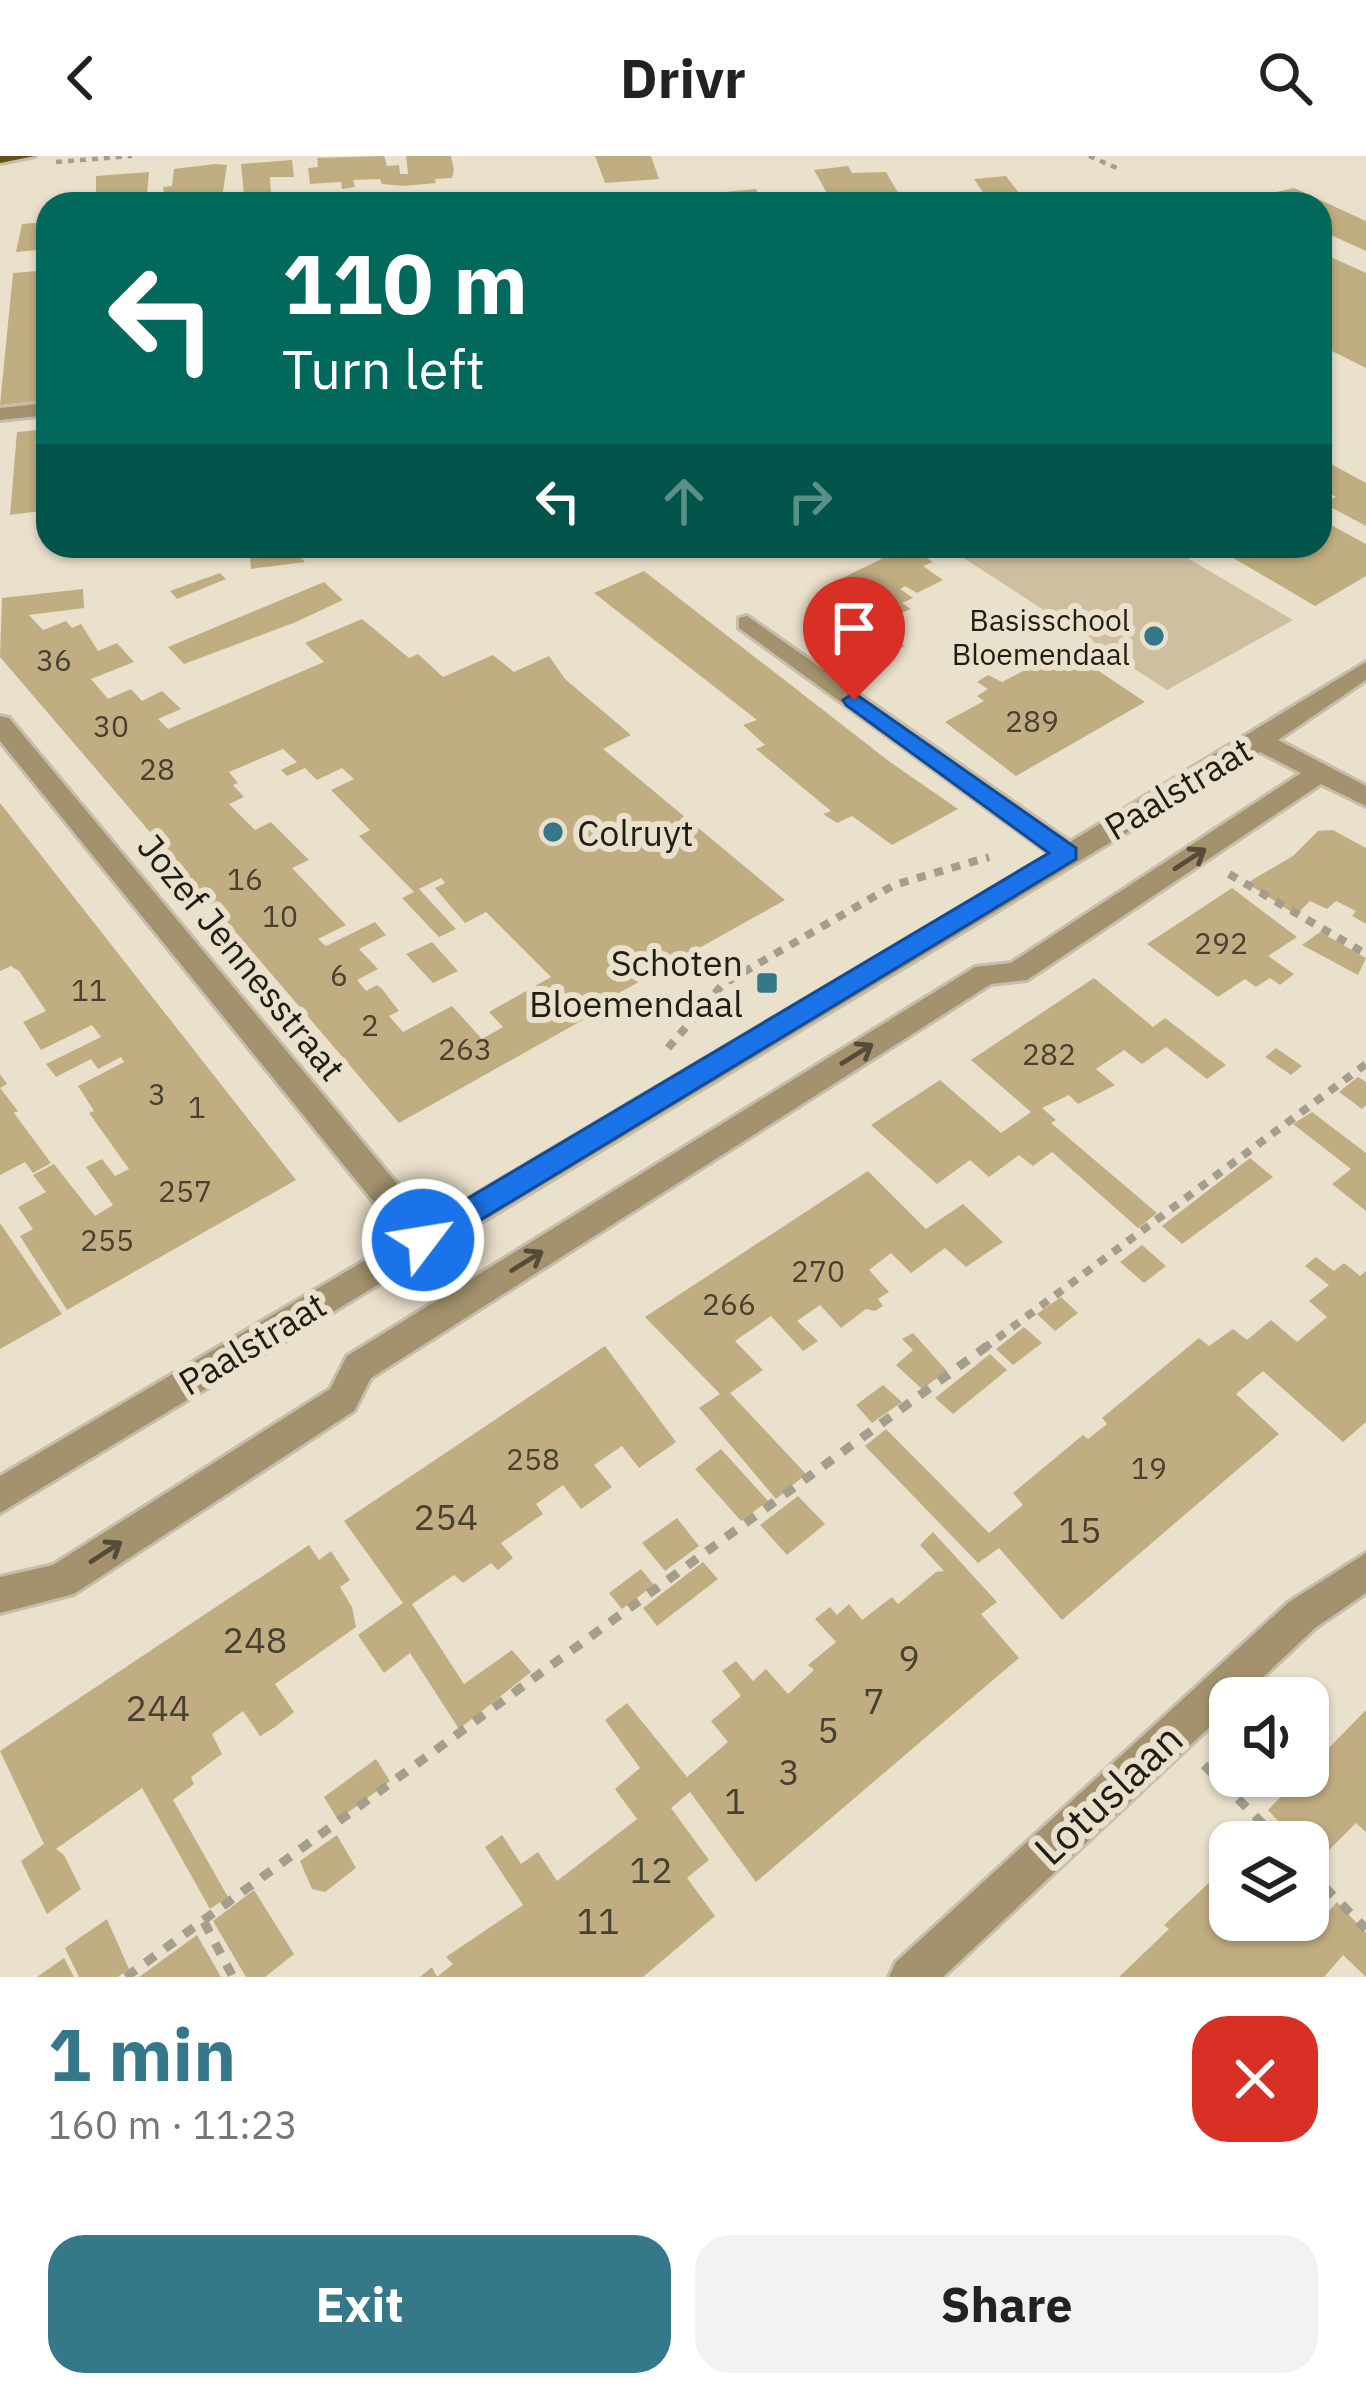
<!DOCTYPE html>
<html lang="en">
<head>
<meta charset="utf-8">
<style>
  body { margin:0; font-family:"IBM Plex Sans",sans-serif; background:#f2f2f2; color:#222; height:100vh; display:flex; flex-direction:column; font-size:45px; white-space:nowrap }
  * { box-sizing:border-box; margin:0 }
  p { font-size:39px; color:#767676 }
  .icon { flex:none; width:66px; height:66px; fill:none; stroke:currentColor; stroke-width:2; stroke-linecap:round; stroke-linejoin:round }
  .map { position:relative; height:1821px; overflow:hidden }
  .details { display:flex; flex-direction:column; background:#fff; flex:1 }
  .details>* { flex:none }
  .guide { position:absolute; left:36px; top:36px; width:1296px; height:366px; border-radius:36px; box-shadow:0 3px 9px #0004; background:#00695c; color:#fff; overflow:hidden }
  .buttons { position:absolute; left:1209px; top:1521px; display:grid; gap:24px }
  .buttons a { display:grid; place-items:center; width:120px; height:120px; border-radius:24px; background:#fff; box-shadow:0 3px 9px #0004; font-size:60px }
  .pin { position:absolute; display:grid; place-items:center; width:102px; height:102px; color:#fff; margin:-123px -51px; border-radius:50% 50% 50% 0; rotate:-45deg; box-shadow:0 0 12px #0007 }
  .pin .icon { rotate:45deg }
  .me { position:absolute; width:132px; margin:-66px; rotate:59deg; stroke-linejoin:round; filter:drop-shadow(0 0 9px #0008) }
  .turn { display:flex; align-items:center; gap:42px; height:252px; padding:0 48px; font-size:54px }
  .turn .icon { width:156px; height:156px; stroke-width:2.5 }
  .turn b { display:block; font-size:84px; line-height:102px }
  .lanes { display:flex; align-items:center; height:114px; padding:0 48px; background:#0003; justify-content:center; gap:60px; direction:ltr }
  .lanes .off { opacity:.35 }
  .round { display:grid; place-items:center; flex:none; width:126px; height:126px; border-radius:36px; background:#f2f2f2 }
  .headline { display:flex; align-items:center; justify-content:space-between; height:204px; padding:0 48px }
  h1 { font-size:72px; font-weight:700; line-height:90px; color:#357889 }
  .cta { display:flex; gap:24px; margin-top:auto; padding:24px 48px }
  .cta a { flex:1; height:138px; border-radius:36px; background:#357889; color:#fff; font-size:48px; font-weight:700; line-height:138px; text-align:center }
  .cta a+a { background:#f2f2f2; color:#222 }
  header { display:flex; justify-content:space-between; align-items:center; height:156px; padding:0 48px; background:#fff; font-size:54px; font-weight:700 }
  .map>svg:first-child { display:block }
</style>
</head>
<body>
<header><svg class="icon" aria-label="back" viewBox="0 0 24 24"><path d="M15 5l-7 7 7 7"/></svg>Drivr<svg class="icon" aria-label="search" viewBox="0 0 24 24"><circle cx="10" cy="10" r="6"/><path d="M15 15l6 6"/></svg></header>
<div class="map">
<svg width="1366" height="1821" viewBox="0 0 1366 1821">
  <rect width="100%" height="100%" fill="#eae1cc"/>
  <path fill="#cdbfa0" d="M945 390H1167L1293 464 1167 534Z"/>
  <path fill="#c1ad82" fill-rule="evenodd" d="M384 0 387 10 399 9 400 18H408L406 0H451L454 14 452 22 435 23 436 27 403 30 382 28 380 23 353 24 355 31 342 33 341 26 310 28 308 12 318 11 317 2Z
    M595 0H651L659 23 605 27Z
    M292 4 294 21H270L271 37 244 39 241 8Z
    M215 8 227 9 222 42 201 44 193 36 164 38 163 31 172 30 174 13Z
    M848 10 852 17 886 16 900 40 874 38 876 41 856 43 859 48H833L814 14Z
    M149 16 147 38 131 39V48L100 47 96 42V20Z
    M1006 20 1027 48H991L974 23Z
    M1294 32 1366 65V95L1320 74V48H1262L1249 42Z
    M756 33 764 48H730L724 36Z
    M48 66V93L16 96 22 68Z
    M1324 98 1366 117V212L1320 189Z
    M48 114V244L0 249 13 117Z
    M48 273V354L10 359 17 276Z
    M1320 302 1366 327V370L1323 347 1336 341 1320 332Z
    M1320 363 1366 388V420L1315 450 1213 390H1260L1277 399 1294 390H1320Z
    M249 390H289L305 406 251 413Z
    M908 390 933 406 923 410 943 424 917 437 905 430 900 433 913 442 902 447 911 453 899 458 890 453 869 464 822 432Z
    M644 415 890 606 958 653 892 689 852 660 837 667 823 658 831 655 756 593 765 589 743 569 757 564 594 437Z
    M220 417 226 423 177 443 170 435Z
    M324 426 343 444 296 466 184 508 168 491Z
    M83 433 84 452 29 459 43 474 66 465 72 472 81 468 98 495 117 487 134 506 91 523 108 543 131 533 142 545 162 535 181 553 158 563 168 573 324 506 305 487 362 463 409 502 418 498 443 521 493 499 514 516 549 500 565 523 631 579 603 593 785 744 610 842 615 846 399 967 0 501 2 442ZM283 593 297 606 281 614 287 620 305 612 317 624 342 612 354 623 331 634 370 674 359 680 414 736 402 742 439 781 456 773 419 733 441 722 445 727 435 732 465 767 486 756 551 821 489 856 503 871 482 883 452 850 403 876 389 860 399 855 382 833 377 829 366 835 357 824 378 813 359 793 386 779 375 766 326 790 318 783 346 769 292 712 309 704 271 666 255 674 229 648 244 641 233 629 238 627 229 616Z
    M874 468 905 490 869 509 838 486Z
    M1072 497 1145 546 1016 620 945 566 984 545 977 540 988 533 977 526 988 519 1002 526 1048 502 1055 507Z
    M0 647 296 1024 67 1154 20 1080 33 1073 18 1051 46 1036 33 1019 54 1008 95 1060 113 1049 86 1011 102 1003 115 1020 129 1013 89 957 94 955 78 930 124 906 121 901 98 913 91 903 56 921 46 908 101 881 92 869 41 894 23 866 46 855 19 815 11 810 0 815Z
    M1333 674 1366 692V768L1352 760 1356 755 1336 745 1327 753 1310 745 1296 759 1247 727 1293 700 1318 675Z
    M1232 732 1297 781 1268 800 1294 818 1280 829 1270 822 1256 831 1245 823 1218 841 1147 788Z
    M1320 776 1366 802 1358 819 1302 789Z
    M432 786 458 815 433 827 406 798Z
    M1094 822 1153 871 1165 862 1226 909 1207 923 1166 891 1142 908 1124 894 1096 913 1115 929 1078 948 1069 939 1042 952 1056 964 1051 967 1157 1057 1138 1072 1052 996 1033 1010 1019 999 989 1021 970 1004 937 1028 871 969 940 924 1001 977 1031 956 971 904Z
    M1276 892 1302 910 1291 919 1265 901Z
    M0 918 7 928 0 932 18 955 14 957 51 1007 33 1017 25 1006 0 1019Z
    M1358 921 1366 926V949L1362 953 1339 936Z
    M1312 956 1366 997V1055L1332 1028 1351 1013 1293 968Z
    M1250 1002 1273 1021 1182 1088 1162 1070Z
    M868 1015 926 1073 963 1048 1003 1086 966 1111 945 1092 911 1117 891 1097 869 1114 889 1136 878 1143 883 1150 875 1155 866 1153 841 1172 820 1149 797 1165 818 1185 803 1195 771 1160 735 1185 763 1214 730 1237 806 1318 776 1343 699 1252 720 1238 645 1161Z
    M0 1067 62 1158 0 1193Z
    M1142 1089 1166 1110 1144 1127 1120 1106Z
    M1316 1101 1334 1115 1344 1107 1360 1120 1366 1115V1266L1343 1286 1263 1215 1236 1238 1279 1278 1062 1464 999 1392 978 1407 865 1290 886 1273 989 1377 1023 1349 1013 1337 1083 1279 1088 1283 1107 1268 1102 1262 1199 1182 1209 1190 1233 1173 1247 1184 1271 1164 1297 1186 1327 1161 1309 1145 1329 1129 1305 1110Z
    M1061 1141 1078 1157 1055 1175 1037 1158Z
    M1024 1171 1042 1187 1013 1209 996 1193Z
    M913 1177 947 1215 922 1233 896 1209 913 1194 902 1183Z
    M605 1190 676 1286 639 1312 622 1290 594 1309 612 1331 581 1353 563 1329 536 1348 543 1358 501 1387 513 1402 498 1414 491 1407 463 1427 454 1419 412 1448 464 1528 512 1494 531 1516 459 1573 410 1497 384 1517 358 1479 403 1447 344 1365Z
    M990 1198 1007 1214 953 1258 935 1242Z
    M883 1229 902 1246 872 1267 856 1249Z
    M721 1293 768 1345 741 1365 695 1313Z
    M798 1340 825 1368 787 1399 760 1369Z
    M677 1362 699 1390 665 1415 642 1387Z
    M933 1376 997 1446 981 1458 1019 1502 756 1726 690 1636 671 1652 709 1704 687 1722 715 1760 643 1821H420L432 1811 437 1821 453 1808 446 1801 523 1749 485 1691 502 1679 521 1708 538 1696 557 1725 637 1663 615 1633 640 1612 605 1564 627 1547 687 1621 728 1586 711 1565 741 1540 722 1515 736 1505 753 1525 766 1513 788 1538 814 1514 808 1509 836 1486 815 1463 830 1451 837 1459 849 1448 862 1464 892 1441 898 1448 936 1416 944 1415 920 1389Z
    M309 1389 319 1404 331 1395 350 1424 340 1431 352 1451 356 1471 275 1528 294 1556 275 1571 260 1580 243 1555 212 1578 222 1598 191 1621 194 1628 173 1644 228 1741 210 1753 142 1632 56 1693 64 1699 81 1733 47 1758 21 1705 44 1688 0 1595Z
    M703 1406 718 1423 657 1470 643 1452Z
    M641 1413 654 1429 622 1453 609 1437Z
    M1366 1554V1676L1356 1667 1317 1706 1308 1696V1686H1298L1268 1654 1301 1620H1308V1613Z
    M376 1603 390 1625 338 1664 324 1641Z
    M337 1679 356 1712 325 1736 312 1733 300 1705Z
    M1230 1707V1764H1308V1753L1320 1765 1337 1746 1366 1777V1821L1343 1799 1324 1821H1119L1169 1773 1164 1769Z
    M254 1734 294 1798 265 1821H246L213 1765Z
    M107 1763 129 1813 118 1821H79L65 1792Z
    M197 1779 221 1821H139Z
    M64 1802 74 1821H37Z"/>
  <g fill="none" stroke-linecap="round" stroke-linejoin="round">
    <defs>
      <path id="minor" d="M48 247V259L0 264V252Z
        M747 460 1070 686 1366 506V524L1278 584 1366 630V650L1321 628 1027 824 991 828 371 1222 354 1255 74 1438 0 1457V1421L53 1409 330 1233 347 1200 975 811 1011 807 1301 617 1260 596 0 1357V1320L403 1082 0 585V560L9 562 429 1066 1050 698 739 472V462Z
        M1366 1397V1437L1315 1472 1241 1542H1230V1552L943 1821H889L896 1806 1289 1446Z"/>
      <path id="major" d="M0 0H35L0 7Z"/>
    </defs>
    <use href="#minor" stroke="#c6beab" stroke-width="6"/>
    <use href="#major" stroke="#c6beab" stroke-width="6"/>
    <path stroke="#a59e8d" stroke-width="4.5" stroke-dasharray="6 6" stroke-linecap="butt" d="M1089 0 1119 13
      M56 6 132 0"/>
    <path stroke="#a59e8d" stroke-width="8" stroke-dasharray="9 9" stroke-linecap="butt" d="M1229 718 1366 798
      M668 892 723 828 894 729 989 701
      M983 1193 1366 908"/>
    <path stroke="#a59e8d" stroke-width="9" stroke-dasharray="12 12" stroke-linecap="butt" d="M1204 1609 1281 1686
      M1308 1714 1366 1773
      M204 1766 233 1821
      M126 1821 987 1190"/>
    <use href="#minor" fill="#a3926d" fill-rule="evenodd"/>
    <use href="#major" fill="#695112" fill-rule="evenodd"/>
  </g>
  <defs><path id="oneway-shaft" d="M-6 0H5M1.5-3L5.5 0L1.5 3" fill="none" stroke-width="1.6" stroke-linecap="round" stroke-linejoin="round" transform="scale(3)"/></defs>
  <g stroke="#544c38">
    <use href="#oneway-shaft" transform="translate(1190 703) rotate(-33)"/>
    <use href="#oneway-shaft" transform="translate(857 898) rotate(-32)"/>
    <use href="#oneway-shaft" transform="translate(527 1105) rotate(-32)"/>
    <use href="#oneway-shaft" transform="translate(106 1396) rotate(-33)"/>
  </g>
  <path fill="#1a73e8" stroke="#114b97" stroke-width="3" d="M854 537 1076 692V703L434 1092 423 1096 413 1092 408 1084 413 1075 1049 697 846 549 843 544Z"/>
  <g fill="#357889" stroke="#eae1cc" stroke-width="4.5">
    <circle cx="1154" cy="480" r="12"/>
    <circle cx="553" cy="676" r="12"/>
    <rect x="755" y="815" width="24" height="24" rx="6"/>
  </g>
  <g text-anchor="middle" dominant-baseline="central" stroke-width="12" stroke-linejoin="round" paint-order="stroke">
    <g font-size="30" fill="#201d15" stroke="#eae1cc" text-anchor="end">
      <text x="1130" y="463">Basisschool<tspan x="1130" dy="34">Bloemendaal</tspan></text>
    </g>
    <g font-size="30" fill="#484130">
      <text x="54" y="503">36</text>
      <text x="1032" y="564">289</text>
      <text x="111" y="569">30</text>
      <text x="157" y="612">28</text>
      <text x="245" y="722">16</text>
      <text x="280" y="759">10</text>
      <text x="1221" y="786">292</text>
      <text x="339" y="818">6</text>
      <text x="89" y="833">11</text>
      <text x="370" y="868">2</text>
      <text x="465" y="892">263</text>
      <text x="1049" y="897">282</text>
      <text x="157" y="937">3</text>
      <text x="197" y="950">1</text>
      <text x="185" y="1034">257</text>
      <text x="107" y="1083">255</text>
      <text x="818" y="1114">270</text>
      <text x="729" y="1147">266</text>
      <text x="533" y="1302">258</text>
      <text x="1149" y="1311">19</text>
    </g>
    <g font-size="36" fill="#201d15" stroke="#eae1cc">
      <text transform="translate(1178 632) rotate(-31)">Paalstraat</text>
      <text transform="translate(242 801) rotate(51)">Jozef Jennesstraat</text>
      <text transform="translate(252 1187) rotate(-31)">Paalstraat</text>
    </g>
    <g font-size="36" fill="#201d15" stroke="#eae1cc" text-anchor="start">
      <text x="577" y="676">Colruyt</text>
      <text x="743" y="806" text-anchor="end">Schoten<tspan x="743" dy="41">Bloemendaal</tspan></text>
    </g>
    <g font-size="36" fill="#484130">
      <text x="446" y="1360">254</text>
      <text x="1080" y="1373">15</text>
      <text x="255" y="1483">248</text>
      <text x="909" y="1501">9</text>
      <text x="874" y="1544">7</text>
      <text x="158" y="1551">244</text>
      <text x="828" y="1573">5</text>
      <text x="789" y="1615">3</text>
      <text x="735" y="1644">1</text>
      <text x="651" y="1713">12</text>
      <text x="598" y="1764">11</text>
    </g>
    <g font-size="42" fill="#201d15" stroke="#eae1cc">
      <text transform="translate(1108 1638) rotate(-43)">Lotuslaan</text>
    </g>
  </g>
</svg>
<div class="buttons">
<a><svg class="icon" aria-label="sound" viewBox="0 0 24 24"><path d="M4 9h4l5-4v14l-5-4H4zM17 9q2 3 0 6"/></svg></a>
<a><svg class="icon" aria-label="layers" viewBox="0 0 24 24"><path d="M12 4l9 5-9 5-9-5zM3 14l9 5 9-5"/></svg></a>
</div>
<div class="pin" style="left:854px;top:544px;background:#d93025"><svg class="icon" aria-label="arrive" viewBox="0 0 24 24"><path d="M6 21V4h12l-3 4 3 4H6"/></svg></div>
<svg class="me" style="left:423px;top:1084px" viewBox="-20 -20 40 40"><circle r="17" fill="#1a73e8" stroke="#fff" stroke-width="3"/><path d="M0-11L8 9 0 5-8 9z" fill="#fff"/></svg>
<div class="guide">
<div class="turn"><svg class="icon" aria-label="left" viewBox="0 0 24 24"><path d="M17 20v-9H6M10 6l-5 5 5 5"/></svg><div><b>110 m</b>Turn left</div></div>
<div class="lanes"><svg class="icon" aria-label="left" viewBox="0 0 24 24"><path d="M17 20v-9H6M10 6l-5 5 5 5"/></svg><svg class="icon off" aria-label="ahead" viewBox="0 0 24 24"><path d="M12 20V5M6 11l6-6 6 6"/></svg><svg class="icon off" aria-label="right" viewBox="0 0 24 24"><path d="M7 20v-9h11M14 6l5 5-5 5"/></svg></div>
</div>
</div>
<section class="details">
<div class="headline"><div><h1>1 min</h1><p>160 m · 11:23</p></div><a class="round" style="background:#d93025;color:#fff"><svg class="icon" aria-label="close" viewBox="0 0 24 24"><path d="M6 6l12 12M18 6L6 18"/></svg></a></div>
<div class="cta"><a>Exit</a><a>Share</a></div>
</section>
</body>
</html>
